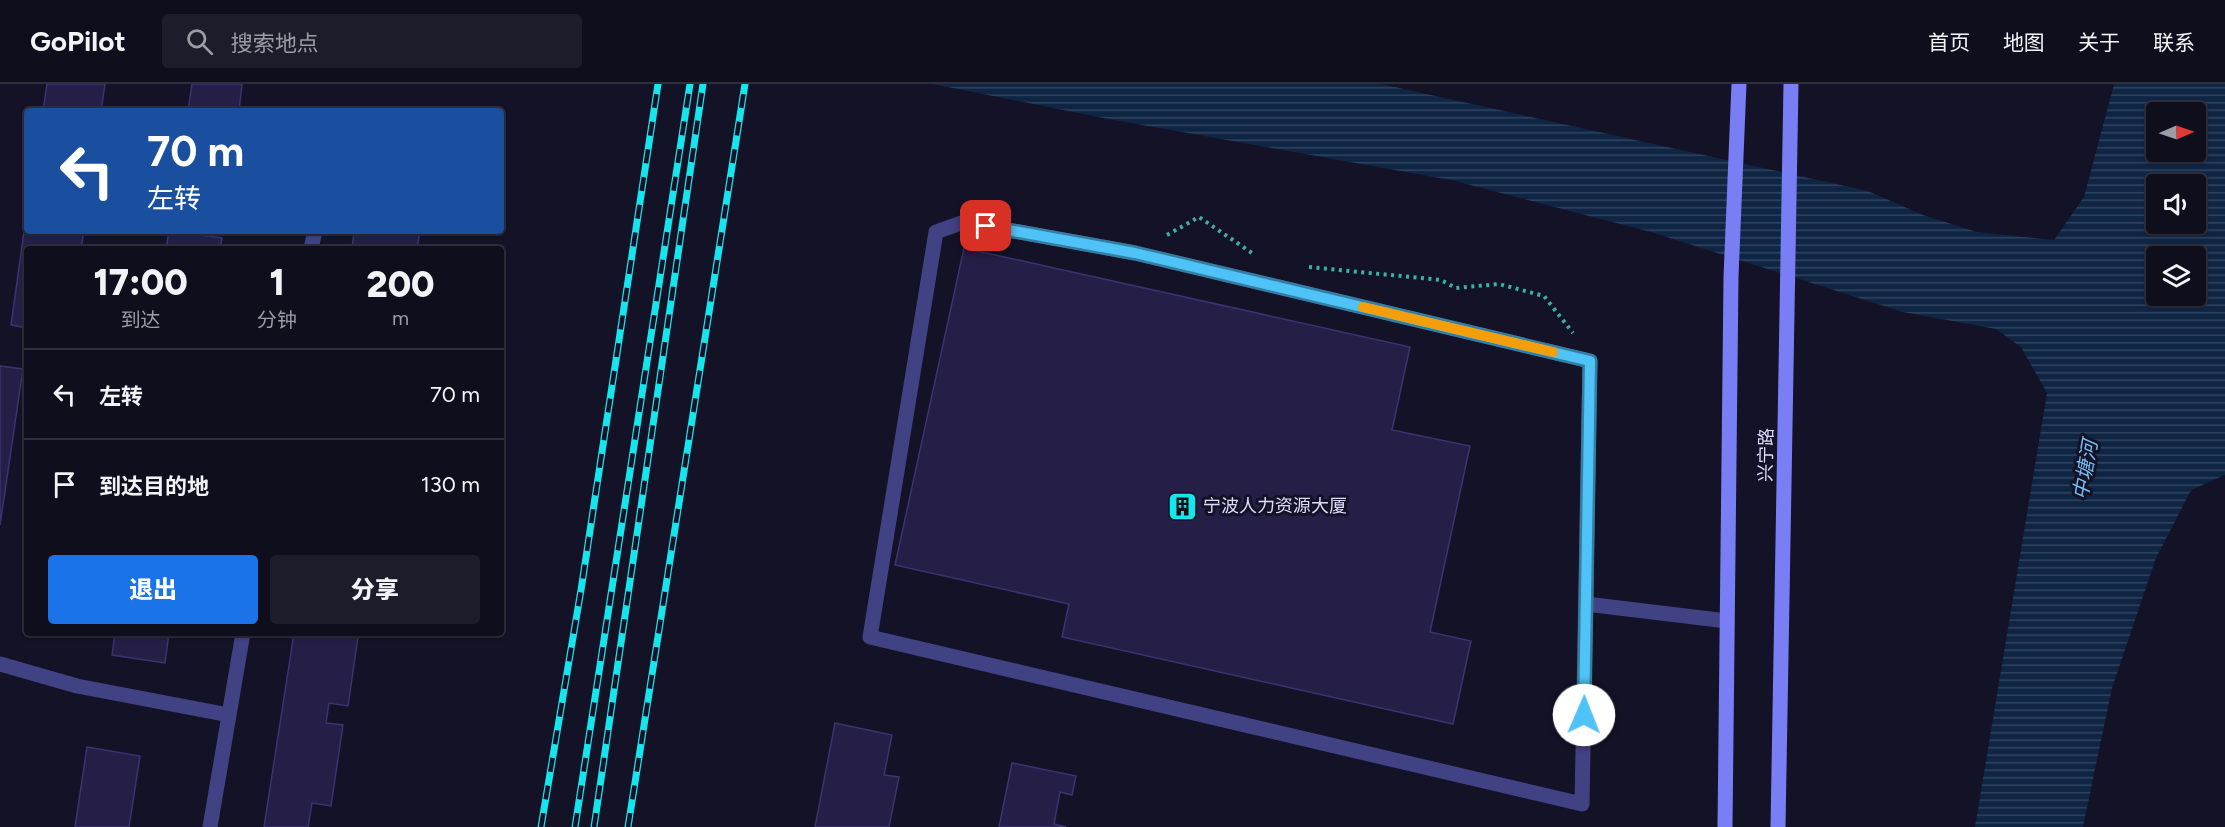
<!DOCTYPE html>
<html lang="zh">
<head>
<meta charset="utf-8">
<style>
  body { margin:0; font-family:Figtree,"Noto Sans SC",sans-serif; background:#1d1c2a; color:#f1f3f6; height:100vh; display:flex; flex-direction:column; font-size:22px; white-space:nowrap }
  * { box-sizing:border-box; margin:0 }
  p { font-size:20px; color:#9b9ca4 }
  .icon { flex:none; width:33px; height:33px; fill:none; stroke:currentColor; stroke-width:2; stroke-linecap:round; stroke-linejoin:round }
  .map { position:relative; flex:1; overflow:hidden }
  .panel { position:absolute; left:24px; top:162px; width:480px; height:390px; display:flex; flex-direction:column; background:#0f0e1d; border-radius:6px; box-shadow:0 2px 4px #0004,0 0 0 2px #2f2e3b }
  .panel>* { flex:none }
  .banner { position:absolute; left:24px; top:24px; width:480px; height:126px; border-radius:6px; box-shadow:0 2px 4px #0004,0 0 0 2px #2f2e3b; background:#1a4fa0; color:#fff; overflow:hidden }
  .needle { width:39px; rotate:88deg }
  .controls { position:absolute; left:2146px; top:18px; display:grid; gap:12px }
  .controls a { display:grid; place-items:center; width:60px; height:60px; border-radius:6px; background:#0f0e1d; box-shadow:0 2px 4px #0004,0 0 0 2px #2f2e3b; font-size:30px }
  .pin { position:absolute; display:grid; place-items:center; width:51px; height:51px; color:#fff; margin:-26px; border-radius:12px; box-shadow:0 3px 9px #0006 }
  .me { position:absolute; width:66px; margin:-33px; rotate:1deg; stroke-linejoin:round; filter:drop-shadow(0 0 4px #0008) }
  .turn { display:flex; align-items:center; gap:21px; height:126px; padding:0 24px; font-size:27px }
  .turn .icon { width:78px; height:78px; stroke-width:2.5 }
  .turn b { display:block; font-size:42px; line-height:51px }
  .eta { display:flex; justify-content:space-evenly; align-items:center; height:102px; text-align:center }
  .eta b { font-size:36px; font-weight:800; line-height:42px }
  .button { display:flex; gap:12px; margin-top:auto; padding:12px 24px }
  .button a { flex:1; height:69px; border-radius:6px; background:#1a73e8; color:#fff; font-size:24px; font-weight:800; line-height:69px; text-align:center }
  .button a+a { background:#1d1c2a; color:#f1f3f6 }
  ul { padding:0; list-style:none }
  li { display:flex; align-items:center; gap:18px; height:90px; padding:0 24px; border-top:2px solid #2f2e3b }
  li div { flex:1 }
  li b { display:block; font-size:22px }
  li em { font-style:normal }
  header { display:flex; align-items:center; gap:36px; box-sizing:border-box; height:84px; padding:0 30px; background:#0f0e1d; border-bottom:2px solid #2f2e3b }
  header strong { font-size:28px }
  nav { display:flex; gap:33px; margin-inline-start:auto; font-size:21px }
  .search { width:420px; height:54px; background:#1d1c2a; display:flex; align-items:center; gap:15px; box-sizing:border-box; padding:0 21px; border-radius:6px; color:#9b9ca4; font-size:22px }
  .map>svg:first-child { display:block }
</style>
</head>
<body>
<header>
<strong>GoPilot</strong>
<div class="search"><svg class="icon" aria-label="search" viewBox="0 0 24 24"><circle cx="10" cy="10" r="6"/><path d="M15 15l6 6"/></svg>搜索地点</div>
<nav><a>首页</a><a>地图</a><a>关于</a><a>联系</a></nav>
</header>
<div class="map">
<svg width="2225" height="743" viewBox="0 0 2225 743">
  <defs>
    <pattern id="water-rules" width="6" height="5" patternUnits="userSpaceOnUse" patternTransform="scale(1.5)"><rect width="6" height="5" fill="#0f2544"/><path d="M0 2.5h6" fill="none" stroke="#324460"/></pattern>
  </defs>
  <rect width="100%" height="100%" fill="#141227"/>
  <path fill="url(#water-rules)" fill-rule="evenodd" d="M933 0H1381L1868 107 1923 131 1977 148 2054 156 2084 113 2114 0H2225V391L2191 406 2156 474 2112 604 2083 743H1975L2047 309 2021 263 1996 245 1903 228 1651 148 1451 96 1103 34ZM2157 28H2196V68H2157ZM2157 100H2196V140H2157ZM2157 172H2196V212H2157Z"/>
  <path fill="#251f47" stroke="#3c3371" stroke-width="1.5" d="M47 0H105L101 27H43Z
    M192 0H242L239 27H188Z
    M27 126V147H84L81 165H27V244L11 241Z
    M169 147 222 154 220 165H166Z
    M354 147H420L417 165H352Z
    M964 164 1410 263 1392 346 1470 362 1430 548 1471 557 1453 640 1062 553 1069 520 895 481Z
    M0 282 23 285 0 441Z
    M115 549H169L165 579 112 571Z
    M294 549H339L358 553 348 622 329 619 326 639 343 641 331 722 312 719 308 743H264Z
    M835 639 892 651 884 691 899 693 889 743H815Z
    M87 663 140 672 129 743H75Z
    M1012 679 1076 692 1072 711 1060 708 1054 740 1066 743H999Z"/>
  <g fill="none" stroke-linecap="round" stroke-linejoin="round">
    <path stroke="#3ab2a3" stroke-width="4" stroke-dasharray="3 4.5" stroke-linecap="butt" d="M1167 151 1199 133 1255 171
      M1309 183 1441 196 1456 204 1499 200 1544 212 1573 249"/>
    <path stroke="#414283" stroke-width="15" d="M964 138 1135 169 1590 277 1582 720 870 553 936 148Z
      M311 165 315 147
      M1586 520 1727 537
      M0 580 77 602 229 631
      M210 743 243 549"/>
    <path stroke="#7a7ef5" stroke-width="15" d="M1725 743 1731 193 1739 0
      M1778 743 1791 0"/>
    <defs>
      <path id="rail" d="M541 743 581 506 658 0
        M575 743 690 0
        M594 743 703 0
        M628 743 745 0"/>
    </defs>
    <use href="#rail" stroke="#16e5ed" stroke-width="7"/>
    <use href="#rail" stroke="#141227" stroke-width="4.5" stroke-dasharray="14" stroke-linecap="butt"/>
  </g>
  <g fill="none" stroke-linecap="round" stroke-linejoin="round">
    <defs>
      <path id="route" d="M986 142 1135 169 1590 277 1584 631"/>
    </defs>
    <use href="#route" stroke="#337fa1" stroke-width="15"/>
    <use href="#route" stroke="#4fc3f7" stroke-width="10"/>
    <path stroke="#f59e0b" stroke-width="10" d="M1363 223 1553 268"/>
  </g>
  <defs>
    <symbol id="building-square" viewBox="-11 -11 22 22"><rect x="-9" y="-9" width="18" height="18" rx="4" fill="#16e5ed" stroke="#141227"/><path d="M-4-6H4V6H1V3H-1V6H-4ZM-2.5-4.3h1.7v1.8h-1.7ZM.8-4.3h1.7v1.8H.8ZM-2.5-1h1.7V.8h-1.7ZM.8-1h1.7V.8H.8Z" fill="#111"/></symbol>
  </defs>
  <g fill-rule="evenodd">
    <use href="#building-square" x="1166" y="406" width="33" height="33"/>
  </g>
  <g text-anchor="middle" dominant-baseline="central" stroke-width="6" stroke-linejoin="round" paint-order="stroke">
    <g font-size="18" fill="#dddbfc" stroke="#141227">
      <text transform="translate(1766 371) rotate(-89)">兴宁路</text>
    </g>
    <g font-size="18" fill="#dddbfc" stroke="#141227" text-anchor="start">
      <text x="1203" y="422">宁波人力资源大厦</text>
    </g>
    <g font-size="20" font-style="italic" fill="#71bff4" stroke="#141227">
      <text transform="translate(2085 386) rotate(-80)">中塘河</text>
    </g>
  </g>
</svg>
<div class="controls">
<a><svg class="needle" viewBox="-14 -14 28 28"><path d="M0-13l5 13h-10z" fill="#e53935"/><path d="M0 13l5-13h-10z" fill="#9b9ca4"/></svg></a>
<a><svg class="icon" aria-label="sound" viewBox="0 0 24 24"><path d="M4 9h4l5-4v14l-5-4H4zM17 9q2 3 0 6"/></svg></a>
<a><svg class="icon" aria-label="layers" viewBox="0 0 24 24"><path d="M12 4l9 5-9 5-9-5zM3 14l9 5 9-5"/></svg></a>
</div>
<div class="pin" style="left:986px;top:142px;background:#d93025"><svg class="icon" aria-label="arrive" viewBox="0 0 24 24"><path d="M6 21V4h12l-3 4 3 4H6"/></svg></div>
<svg class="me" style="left:1584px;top:631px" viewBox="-20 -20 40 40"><circle r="19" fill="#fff"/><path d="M0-13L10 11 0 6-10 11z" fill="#4fc3f7"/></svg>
<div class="banner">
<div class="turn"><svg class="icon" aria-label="left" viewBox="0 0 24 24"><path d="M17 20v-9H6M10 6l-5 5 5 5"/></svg><div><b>70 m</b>左转</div></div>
</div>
<section class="panel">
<div class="eta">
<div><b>17:00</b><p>到达</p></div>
<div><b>1</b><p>分钟</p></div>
<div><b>200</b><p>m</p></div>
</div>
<ul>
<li><svg class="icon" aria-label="left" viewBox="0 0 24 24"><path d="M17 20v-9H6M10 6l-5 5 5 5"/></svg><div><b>左转</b></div><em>70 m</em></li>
<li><svg class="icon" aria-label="arrive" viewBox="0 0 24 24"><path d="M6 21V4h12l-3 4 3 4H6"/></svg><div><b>到达目的地</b></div><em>130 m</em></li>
</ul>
<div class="button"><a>退出</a><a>分享</a></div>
</section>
</div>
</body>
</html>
